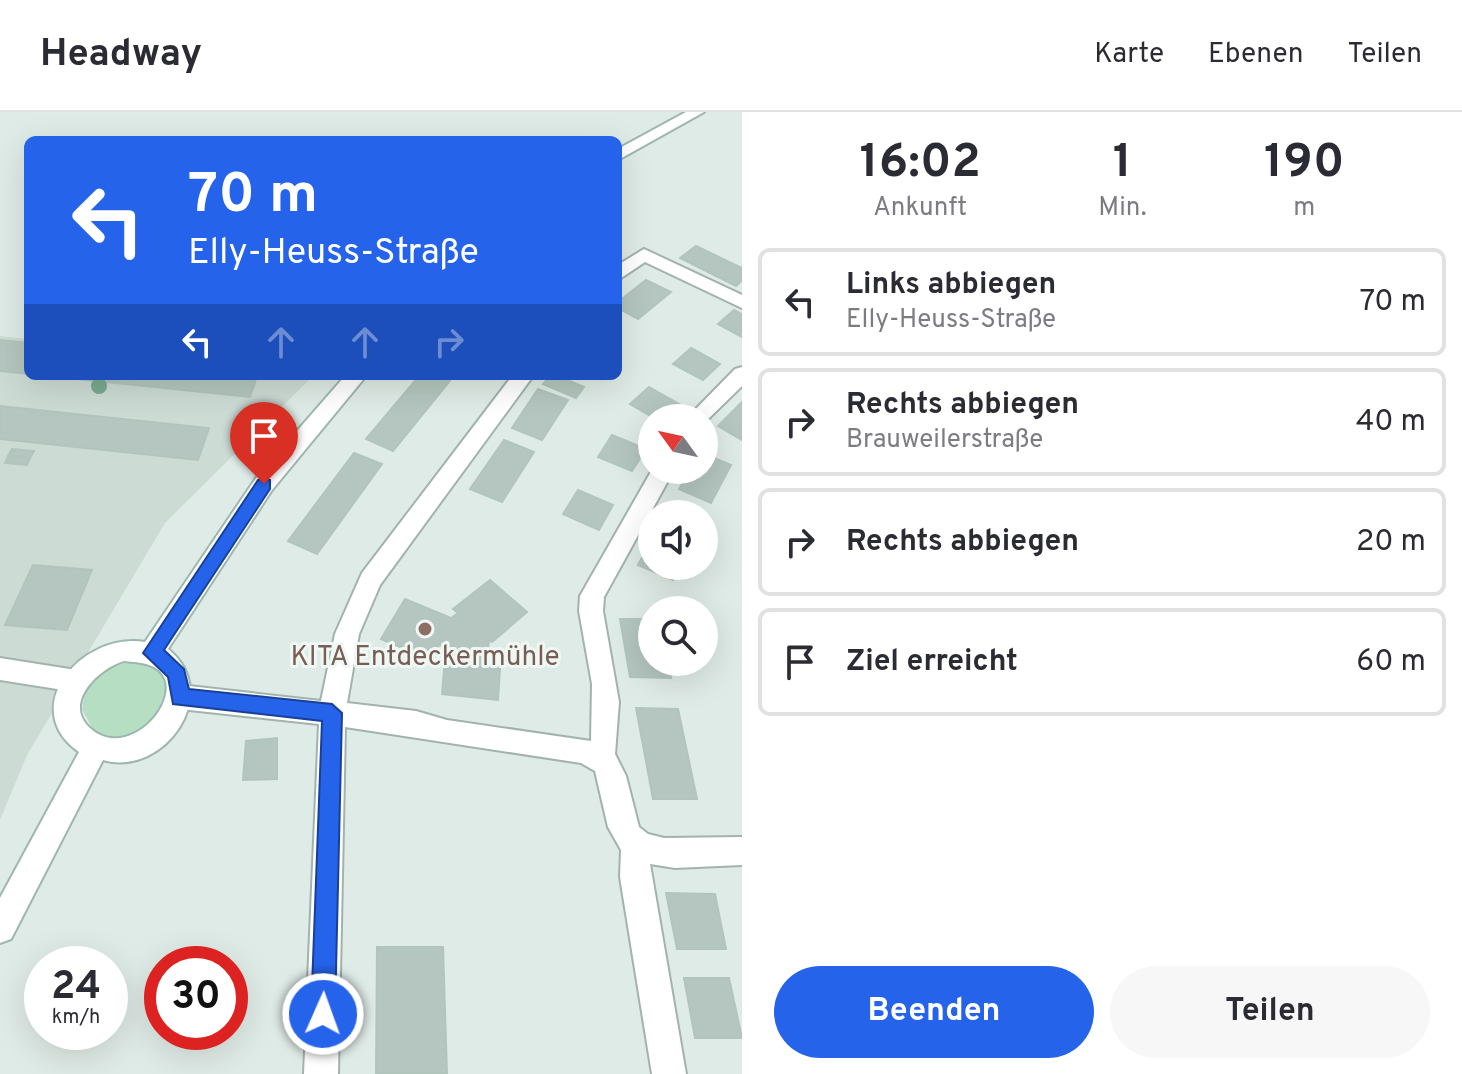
<!DOCTYPE html>
<html lang="de">
<head>
<meta charset="utf-8">
<style>
  body { margin:0; font-family:Overpass,sans-serif; background:#f7f7f7; color:#2b2b33; height:100vh; display:flex; flex-direction:column; font-size:30px; white-space:nowrap }
  * { box-sizing:border-box; margin:0 }
  p { font-size:26px; color:#7c7c81 }
  .icon { flex:none; width:44px; height:44px; fill:none; stroke:currentColor; stroke-width:2; stroke-linecap:round; stroke-linejoin:round }
  .map { position:relative; flex:1; overflow:hidden }
  .details { display:flex; flex-direction:column; background:#fff; width:720px }
  .details>* { flex:none }
  .hud { position:absolute; left:24px; top:24px; width:598px; height:244px; border-radius:12px; box-shadow:0 8px 32px #0002; background:#2563eb; color:#fff; overflow:hidden }
  .needle { width:52px; rotate:303deg }
  .fabs { position:absolute; left:638px; top:292px; display:grid; gap:16px }
  .fabs a { display:grid; place-items:center; width:80px; height:80px; border-radius:50%; background:#fff; box-shadow:0 8px 32px #0002; font-size:40px }
  .speed { position:absolute; left:24px; top:834px; display:flex; gap:16px; font-size:40px; font-weight:700; text-align:center }
  .speed>* { display:grid; place-content:center; width:104px; height:104px; border-radius:50%; background:#fff; box-shadow:0 8px 32px #0002; line-height:1 }
  .speed small { font-size:20px; font-weight:400 }
  .speed .limit { border:12px solid #d22; background:#fff; color:#111 }
  .pin { position:absolute; display:grid; place-items:center; width:68px; height:68px; color:#fff; margin:-82px -34px; border-radius:50% 50% 50% 0; rotate:-45deg; box-shadow:0 0 8px #0007 }
  .pin .icon { rotate:45deg }
  .me { position:absolute; width:88px; margin:-44px; rotate:2deg; stroke-linejoin:round; filter:drop-shadow(0 0 6px #0008) }
  .turn { display:flex; align-items:center; gap:28px; height:168px; padding:0 32px; font-size:36px }
  .turn .icon { width:104px; height:104px; stroke-width:2.5 }
  .turn b { display:block; font-size:56px; line-height:68px }
  .lanes { display:flex; align-items:center; height:76px; padding:0 32px; background:#0003; justify-content:center; gap:40px; direction:ltr }
  .lanes .off { opacity:.35 }
  .eta { display:flex; justify-content:space-evenly; align-items:center; height:136px; text-align:center }
  .eta b { font-size:48px; font-weight:700; line-height:56px }
  .action { display:flex; gap:16px; margin-top:auto; padding:16px 32px }
  .action a { flex:1; height:92px; border-radius:48px; background:#2563eb; color:#fff; font-size:32px; font-weight:700; line-height:92px; text-align:center }
  .action a+a { background:#f7f7f7; color:#2b2b33 }
  ul { padding:0; list-style:none }
  li { display:flex; align-items:center; gap:24px; height:108px; margin:0 16px 12px; padding:0 16px; border:4px solid #e1e1e2; border-radius:12px }
  li div { flex:1 }
  li b { display:block; font-size:30px }
  li em { font-style:normal }
  header { display:flex; align-items:center; gap:48px; box-sizing:border-box; height:112px; padding:0 40px; background:#fff; border-bottom:2px solid #e1e1e2 }
  header strong { font-size:38px }
  nav { display:flex; gap:44px; margin-inline-start:auto; font-size:28px }
  main { display:flex; flex:1; min-height:0 }
  .map>svg:first-child { display:block }
</style>
</head>
<body>
<header>
<strong>Headway</strong>
<nav><a>Karte</a><a>Ebenen</a><a>Teilen</a></nav>
</header>
<main>
<div class="map">
<svg width="742" height="962" viewBox="0 0 742 962">
  <rect width="100%" height="100%" fill="#dfebe6"/>
  <path fill="#cddbd5" d="M0 224 28 227V264H313L165 411 27 643 0 708Z"/>
  <path fill="#b6dec3" d="M139 550 161 561C185 602 131 638 94 619L82 597C86 566 108 551 139 550Z"/>
  <path fill="#b4c6bf" stroke="#b1c5bd" stroke-width="2" d="M696 134 742 156V168L736 174 680 146Z
    M646 168 671 180 638 207 618 196V190Z
    M734 198 742 202V225L718 212Z
    M0 228 28 231V262L0 259Z
    M691 236 720 252 703 268 673 252Z
    M48 264H257L250 285Z
    M419 264 453 265 393 339 366 327Z
    M550 264H558L584 275 576 286 543 272Z
    M649 275 679 292 663 306H654L630 292Z
    M538 277 568 288 542 328 512 316Z
    M742 290V328L718 314Z
    M0 294 209 316 198 348 0 327Z
    M612 323 646 337 632 359 598 345Z
    M504 328 534 340 502 390 470 377Z
    M12 337 34 339 30 346 8 344Z
    M354 341 382 352 317 442 288 429Z
    M704 342 731 353 711 391 679 377 690 358H704Z
    M8 344 30 346 27 353 5 351Z
    M578 378 613 393 599 418 563 402Z
    M652 427V454H680L673 468 638 453Z
    M33 453 92 458 67 518 5 513Z
    M490 468 527 500 492 530 489 528 488 538 501 541 498 588 442 582 446 535 439 533 431 548 381 527 405 487 451 506 458 501 453 497Z
    M620 507H652V550H668L671 566 630 565Z
    M636 596 678 597 697 687H653Z
    M277 626V667L243 668 246 629Z
    M666 781 715 782 726 837H677Z
    M377 835H443L447 962H376Z
    M684 866H729L742 926H695Z"/>
  <g fill="none" stroke-linecap="round" stroke-linejoin="round">
    <defs>
      <path id="minor" d="M644 137 742 183V196L645 150 618 168V153Z
        M742 255V274L704 311V306H687L735 257Z
        M512 264H533L380 473 359 522 347 591 416 599 447 608 591 629 592 572 579 499 580 484 652 358H674L604 485 603 499 619 590 615 642 626 664 639 715 648 722 664 726 742 725V753L675 756 650 752 686 962H652L620 765 621 738 608 715 595 659 581 651 345 615 338 962H304L319 612 180 597 171 593 167 585 171 577 180 573 321 589 335 522 362 461Z
        M0 546 76 558 85 561 89 569 85 577 76 580 0 568Z"/>
      <path id="secondary" d="M686 0H704L618 48V37Z
        M345 264H366L272 378 168 537C224 582 163 666 103 648L11 827 0 831V786L79 640C17 597 81 520 145 530L256 366ZM124 549C132 550 141 550 149 553 198 570 134 654 91 617 61 592 99 556 124 549Z"/>
    </defs>
    <use href="#minor" stroke="#a2b3ad" stroke-width="4"/>
    <use href="#secondary" stroke="#9db7af" stroke-width="4"/>
    <use href="#minor" fill="#fff" fill-rule="evenodd"/>
    <use href="#secondary" fill="#fff" fill-rule="evenodd"/>
  </g>
  <circle fill="#7aaa90" cx="99" cy="274" r="8"/>
  <path fill="#2563eb" stroke="#184099" stroke-width="2" d="M264 366 270 368V377L164 538 184 557 189 577 332 592 342 601 335 902 332 910 323 914 314 910 311 902 322 609 173 592 168 565 143 541 258 368Z"/>
  <circle fill="#8d6e63" stroke="#eff8f4" stroke-width="3" cx="425" cy="517" r="8"/>
  <g text-anchor="middle" dominant-baseline="central" stroke-width="6" stroke-linejoin="round" paint-order="stroke">
    <g font-size="28" fill="#785e54" stroke="#eff8f4">
      <text x="425" y="546">KITA Entdeckermühle</text>
    </g>
  </g>
</svg>
<div class="fabs">
<a><svg class="needle" viewBox="-14 -14 28 28"><path d="M0-13l5 13h-10z" fill="#e53935"/><path d="M0 13l5-13h-10z" fill="#7c7c81"/></svg></a>
<a><svg class="icon" aria-label="sound" viewBox="0 0 24 24"><path d="M4 9h4l5-4v14l-5-4H4zM17 9q2 3 0 6"/></svg></a>
<a><svg class="icon" aria-label="search" viewBox="0 0 24 24"><circle cx="10" cy="10" r="6"/><path d="M15 15l6 6"/></svg></a>
</div>
<div class="speed"><div>24<small>km/h</small></div><div class="limit">30</div></div>
<div class="pin" style="left:264px;top:372px;background:#d93025"><svg class="icon" aria-label="arrive" viewBox="0 0 24 24"><path d="M6 21V4h12l-3 4 3 4H6"/></svg></div>
<svg class="me" style="left:323px;top:902px" viewBox="-20 -20 40 40"><circle r="17" fill="#2563eb" stroke="#fff" stroke-width="3"/><path d="M0-11L8 9 0 5-8 9z" fill="#fff"/></svg>
<div class="hud">
<div class="turn"><svg class="icon" aria-label="left" viewBox="0 0 24 24"><path d="M17 20v-9H6M10 6l-5 5 5 5"/></svg><div><b>70 m</b>Elly-Heuss-Straße</div></div>
<div class="lanes"><svg class="icon" aria-label="left" viewBox="0 0 24 24"><path d="M17 20v-9H6M10 6l-5 5 5 5"/></svg><svg class="icon off" aria-label="ahead" viewBox="0 0 24 24"><path d="M12 20V5M6 11l6-6 6 6"/></svg><svg class="icon off" aria-label="ahead" viewBox="0 0 24 24"><path d="M12 20V5M6 11l6-6 6 6"/></svg><svg class="icon off" aria-label="right" viewBox="0 0 24 24"><path d="M7 20v-9h11M14 6l5 5-5 5"/></svg></div>
</div>
</div>
<section class="details">
<div class="eta">
<div><b>16:02</b><p>Ankunft</p></div>
<div><b>1</b><p>Min.</p></div>
<div><b>190</b><p>m</p></div>
</div>
<ul>
<li><svg class="icon" aria-label="left" viewBox="0 0 24 24"><path d="M17 20v-9H6M10 6l-5 5 5 5"/></svg><div><b>Links abbiegen</b><p>Elly-Heuss-Straße</p></div><em>70 m</em></li>
<li><svg class="icon" aria-label="right" viewBox="0 0 24 24"><path d="M7 20v-9h11M14 6l5 5-5 5"/></svg><div><b>Rechts abbiegen</b><p>Brauweilerstraße</p></div><em>40 m</em></li>
<li><svg class="icon" aria-label="right" viewBox="0 0 24 24"><path d="M7 20v-9h11M14 6l5 5-5 5"/></svg><div><b>Rechts abbiegen</b></div><em>20 m</em></li>
<li><svg class="icon" aria-label="arrive" viewBox="0 0 24 24"><path d="M6 21V4h12l-3 4 3 4H6"/></svg><div><b>Ziel erreicht</b></div><em>60 m</em></li>
</ul>
<div class="action"><a>Beenden</a><a>Teilen</a></div>
</section>
</main>
</body>
</html>
